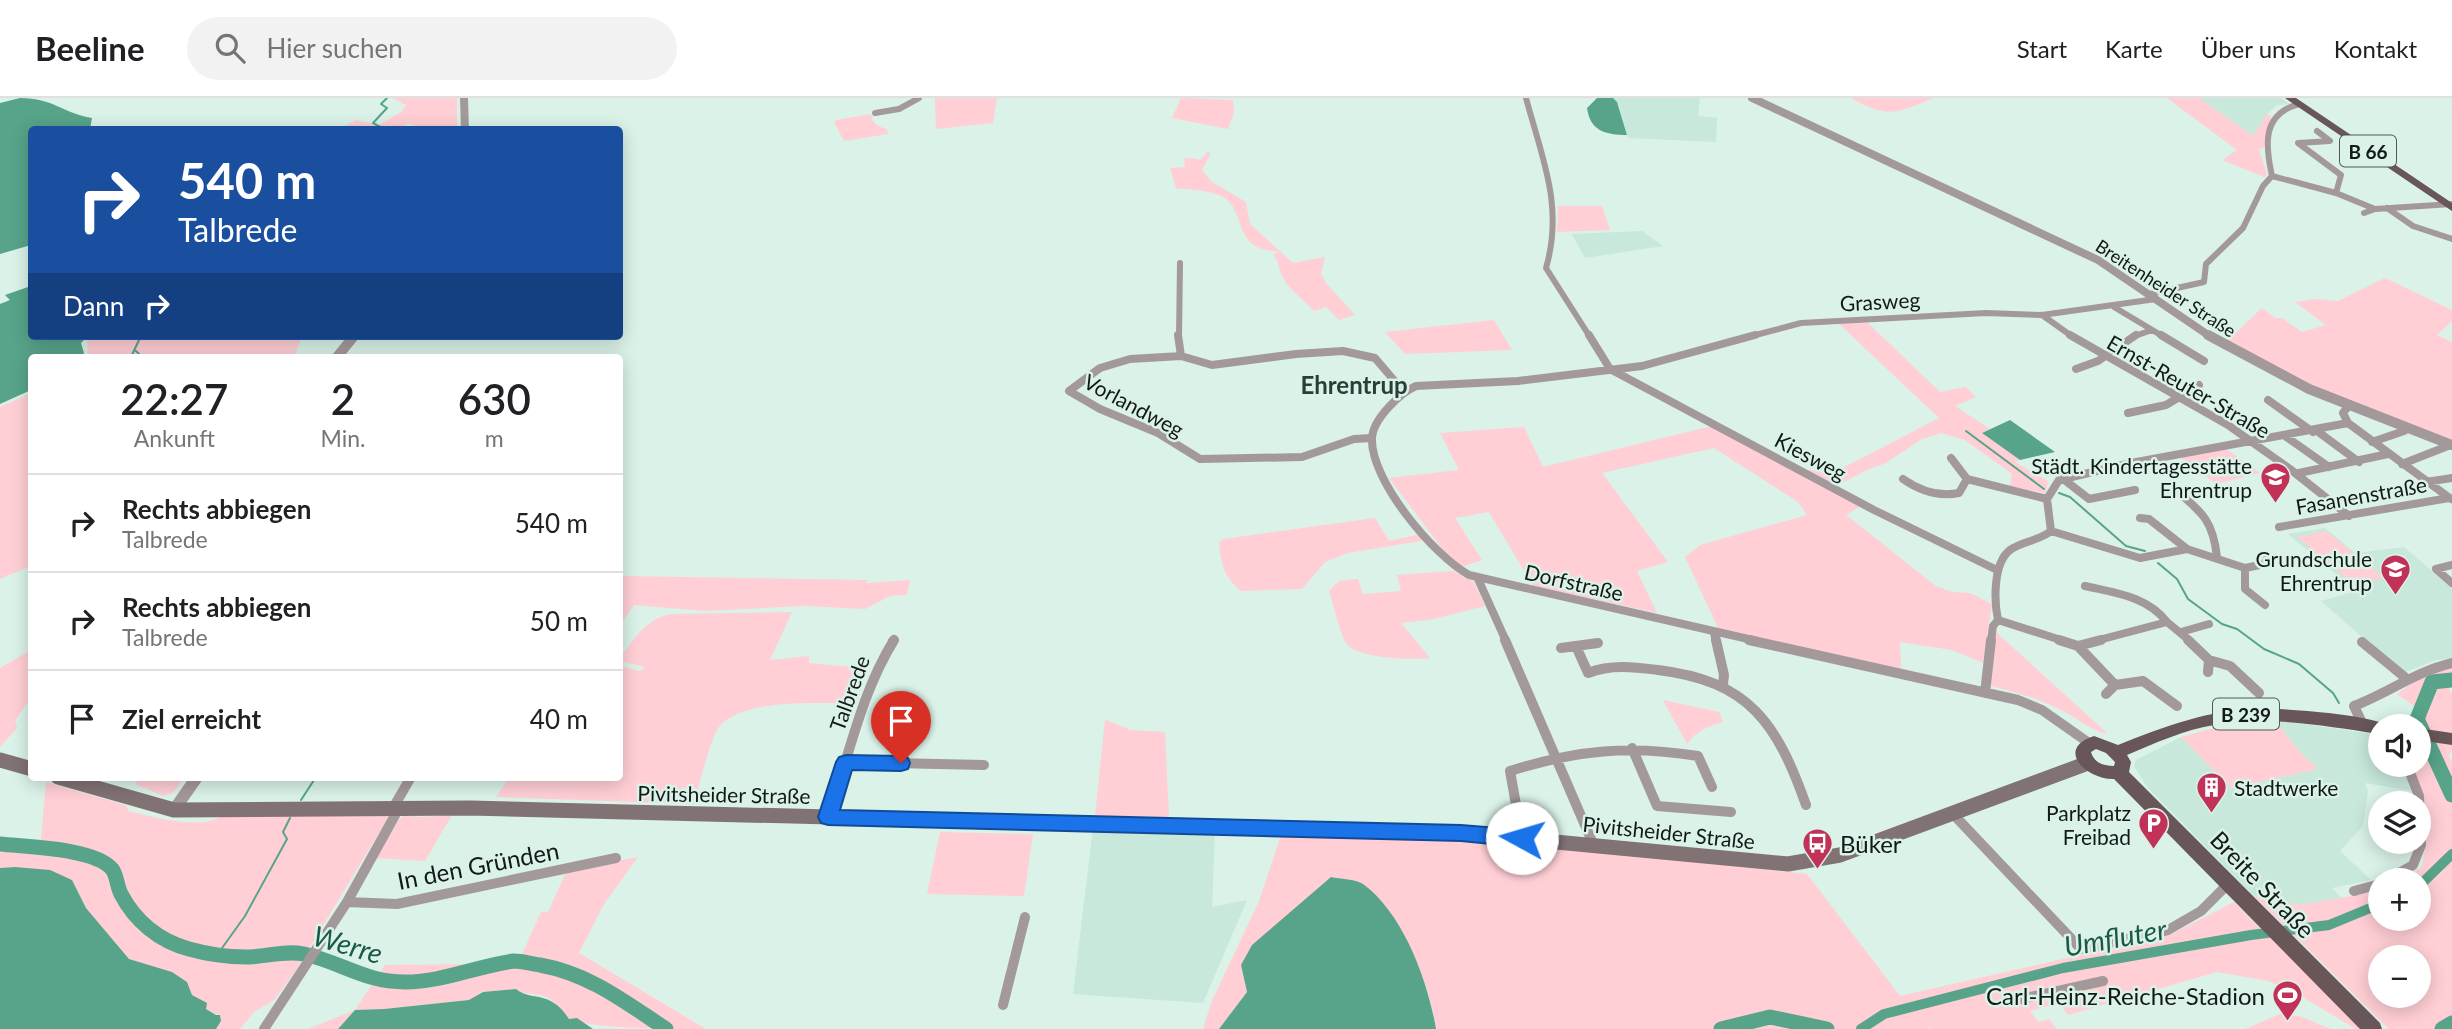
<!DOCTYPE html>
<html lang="de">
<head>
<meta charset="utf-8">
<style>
  body { margin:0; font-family:Lato,sans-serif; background:#f2f2f2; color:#202124; height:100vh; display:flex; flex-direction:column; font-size:26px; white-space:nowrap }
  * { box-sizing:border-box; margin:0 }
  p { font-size:23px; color:#757577 }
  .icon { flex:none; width:38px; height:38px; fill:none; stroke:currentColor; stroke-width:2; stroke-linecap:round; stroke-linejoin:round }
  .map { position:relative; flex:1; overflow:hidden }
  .side { position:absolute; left:28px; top:256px; width:595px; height:427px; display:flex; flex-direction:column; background:#fff; border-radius:7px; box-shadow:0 4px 18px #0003 }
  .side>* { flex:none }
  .banner { position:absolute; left:28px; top:28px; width:595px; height:214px; border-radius:7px; box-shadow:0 4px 18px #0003; background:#1a4fa0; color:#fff; overflow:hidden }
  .tools { position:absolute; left:2368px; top:616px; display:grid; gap:14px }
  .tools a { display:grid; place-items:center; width:63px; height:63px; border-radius:50%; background:#fff; box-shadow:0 4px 18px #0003; font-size:35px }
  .pin { position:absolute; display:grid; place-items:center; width:60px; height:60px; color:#fff; margin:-72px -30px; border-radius:50% 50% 50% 0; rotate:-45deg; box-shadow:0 0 7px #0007 }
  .pin .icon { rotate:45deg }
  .me { position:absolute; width:77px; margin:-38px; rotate:276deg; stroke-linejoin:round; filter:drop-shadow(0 0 5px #0008) }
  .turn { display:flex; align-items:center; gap:24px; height:147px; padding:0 35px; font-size:32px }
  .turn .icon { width:91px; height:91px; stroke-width:2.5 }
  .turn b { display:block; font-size:49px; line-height:60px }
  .then { display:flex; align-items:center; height:66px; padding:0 35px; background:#0003; gap:14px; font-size:26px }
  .eta { display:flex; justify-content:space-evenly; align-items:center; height:119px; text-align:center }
  .eta b { font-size:42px; font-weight:600; line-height:49px }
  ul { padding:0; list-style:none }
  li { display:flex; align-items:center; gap:21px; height:98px; padding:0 35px; border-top:2px solid #e0e0e0 }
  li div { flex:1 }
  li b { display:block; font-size:26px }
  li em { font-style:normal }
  header { display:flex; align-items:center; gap:42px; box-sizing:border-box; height:98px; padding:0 35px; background:#fff; border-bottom:2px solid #e0e0e0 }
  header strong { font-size:33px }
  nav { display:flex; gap:38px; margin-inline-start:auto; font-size:24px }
  .search { width:490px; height:63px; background:#f2f2f2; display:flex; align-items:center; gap:18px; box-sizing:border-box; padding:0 24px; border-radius:38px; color:#757577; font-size:26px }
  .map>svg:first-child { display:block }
</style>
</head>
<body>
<header>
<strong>Beeline</strong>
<div class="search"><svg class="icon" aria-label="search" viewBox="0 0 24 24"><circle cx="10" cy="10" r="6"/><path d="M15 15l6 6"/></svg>Hier suchen</div>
<nav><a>Start</a><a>Karte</a><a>Über uns</a><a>Kontakt</a></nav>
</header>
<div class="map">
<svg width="2452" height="931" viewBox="0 0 2452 931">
  <rect width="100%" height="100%" fill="#daf2e8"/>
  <path fill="#c7e8db" d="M1613 0H1700L1698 18 1717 20 1716 44 1628 40 1619 8Z
    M2199 0H2281L2290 6 2277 7 2267 16 2254 39Z
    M1642 133 1663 148 1585 160 1572 136Z
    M2325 430 2355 455 2404 449 2452 490V561L2436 562 2403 575 2321 503 2356 493 2288 436Z
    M2275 622 2380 637V667H2401L2414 693 2365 685 2368 693 2363 728 2340 753 2371 782 2332 790 2342 801 2300 807 2254 798 2147 689 2134 668 2136 662 2181 639 2231 690 2318 671 2297 651Z
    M1093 730 1215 732 1212 809 1247 802 1203 905 1073 896Z"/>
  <path fill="#ffcfd5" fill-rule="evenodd" d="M393 0H457V31H410L415 27 408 26 400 31H339L356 22 379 27 401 14 406 7Z
    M935 0H997L993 25 936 31Z
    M1181 0 1233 2 1234 14 1228 31 1172 20Z
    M1851 0H1934C1898 14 1890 22 1851 0Z
    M2167 0H2199L2253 38 2267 16 2271 18 2264 50 2259 51 2267 76 2264 79 2222 62 2237 52Z
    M871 16C872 26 879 29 887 31L888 36 844 43 834 24 836 22Z
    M1207 54 1211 55 1202 72 1212 84 1246 104 1250 126 1293 165 1325 159 1321 176 1326 185 1355 217 1339 222 1326 209 1314 213C1304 201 1288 192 1282 178 1279 170 1279 164 1273 156L1279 154C1272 152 1263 152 1257 149 1238 140 1241 111 1225 100 1212 92 1191 92 1176 90L1170 70 1185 69 1184 61 1192 60 1200 62Z
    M1558 108H1602L1610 132 1557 134Z
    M2385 180 2452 212V223L2437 237 2452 244V345L2323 294 2224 246 2262 210 2275 220H2282L2302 234 2326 227 2295 204 2316 201 2338 203Z
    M1494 222 1512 252 1405 256 1385 234Z
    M1837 224H1867L1940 294 1966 289 1976 299 1955 308 1990 331 1982 335 2020 362 2015 364 2048 383 2046 395 2010 389 2012 376 1965 342 1941 335 1922 341 1886 365 1867 372 1834 389 1798 370 1822 374 1837 373 1939 320Z
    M93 238H302L294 259H85L88 255 87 243Z
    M31 295V468L0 481V309Z
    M1712 328 1861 408 1846 417 1936 488 1952 494 1970 495 1992 506 1983 565 1952 552 1900 544 1901 573 1719 532 1685 459 1700 447 1807 417 1798 404 1714 350 1602 375 1668 464 1637 473 1657 515 1533 488 1489 414 1455 420 1482 462 1462 469 1447 457 1389 380 1459 372 1440 335 1524 329 1543 369Z
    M2225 350 2260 375 2216 386 2180 359Z
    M1375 420 1389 443 1421 436 1426 442 1348 455 1325 464 1302 491 1241 493C1224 479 1221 466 1219 444L1224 441Z
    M2326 433 2384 480 2354 487 2297 439Z
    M1453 473 1474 484 1485 508 1434 521 1401 525 1430 560C1412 562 1357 561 1346 545 1339 534 1334 507 1329 493L1339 483 1358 481 1363 496 1401 493 1397 477Z
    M620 478 867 482 866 485 910 482 907 497 890 498 865 511 804 508 704 513 634 507 620 527Z
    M792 514 770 562 809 558V565L862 570 854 606C820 605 742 600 719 629 710 640 699 689 694 706L496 699 509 679H620V568L640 573 645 569 620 563V560C634 541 646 521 671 516Z
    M1996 534 2108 636C2091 633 2079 621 2063 613 2039 600 2014 594 1988 587Z
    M31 552V599L15 623 17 630 0 649V570Z
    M2452 571V587L2448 589 2452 596V651L2449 658 2452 665V931H2389L2254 798 2300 807 2380 793V821H2418V782H2402L2421 770C2431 734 2427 700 2411 667H2418L2419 644 2430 645 2418 621 2421 613 2397 596 2429 573ZM2380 859H2418V898H2380Z
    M1663 602 1719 614 1723 624C1707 629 1696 633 1687 646Z
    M1105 621 1130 632 1165 634 1169 719 1095 718Z
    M2275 622 2297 651 2318 671 2231 690 2181 639 2232 625Z
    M140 679H184L174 694 163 698 135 686Z
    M46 684 125 707 129 713C151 719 201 732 220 719L386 717 388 720 296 872 274 902 254 914 240 931H216L221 923V917L211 915 192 897 149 869 129 861 86 810 72 782 15 769 0 770V741L35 744 41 741Z
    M404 717 418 719 452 717 425 763 375 760 398 723Z
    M940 734 1033 736 1024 798 927 796Z
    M1281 737 1522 744 1807 776 1900 898 2172 836 2234 804 2362 931H2356L2294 894 2268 883 2217 874 2068 917 2059 905 2030 913 2038 924 2049 921 2057 931H1932L1928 927 1930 931H1436C1426 870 1404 829 1361 785L1241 867 1247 894 1219 931H1203L1211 905 1259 803Z
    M638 759 604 806 579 855 706 931C674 931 593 931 570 921 562 915 557 904 546 899 536 894 523 898 515 891L482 894 470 902 384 911 355 912 338 931H308L355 912 385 867 468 866 522 856 541 814H548L567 772Z
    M2282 915 2302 919 2331 931H2245Z"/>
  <path fill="#57a48a" d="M20 0C54 0 62 15 92 20L90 31 32 32 31 147 0 156V5Z
    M1597 0H1613L1617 4 1627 37C1606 37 1590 33 1587 10Z
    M31 188 32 238H88L81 245 84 255 81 259H32L31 292 0 306V206L10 202 5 197Z
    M2010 322 2055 354 2020 362 1982 335Z
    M15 769 50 772 72 782 86 810 129 861 172 874 187 884 192 897 207 905 206 911 216 917H220L221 923 216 931H0V770Z
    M1331 779C1340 781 1355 781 1363 786 1404 816 1428 884 1436 931H1219L1247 894 1241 867 1252 847Z
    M516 891C532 904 550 891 569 921L577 920 593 931H338L355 912 384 911 469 902 483 894Z"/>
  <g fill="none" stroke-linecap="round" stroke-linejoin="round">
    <path stroke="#57a48a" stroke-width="2" d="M386 32 373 25 387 10 381 6 387 0
      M136 253 142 259
      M131 259 139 242 146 238
      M1966 333 2044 391
      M2059 395 2070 399 2126 448 2145 453
      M2158 465 2177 481 2188 501 2222 526 2237 531 2264 551 2299 566 2333 595 2339 605
      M301 702 316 679
      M217 857 245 818 287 741 283 734 290 720"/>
    <path stroke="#57a48a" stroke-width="10" d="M2418 789 2452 756
      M1861 931 1884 916 2063 870 2251 837 2329 827 2380 806"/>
    <path stroke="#57a48a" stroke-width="15" d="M2452 582 2432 584 2417 621 2452 697
      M0 746C26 749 95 750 112 771 117 777 117 789 121 796 135 823 159 843 189 851 207 856 227 859 246 859 266 859 284 852 304 856 341 864 364 884 405 884 443 884 477 868 514 863 522 863 532 866 540 867 590 876 625 904 666 931
      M1721 931 1770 919 1827 931
      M2442 931 2452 925"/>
    <path stroke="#a4999a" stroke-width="6" d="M1526 0C1542 60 1564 108 1546 170L1590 239
      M875 15 899 11 919 0
      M2317 33 2330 43 2298 45 2341 77 2336 95
      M2272 78 2336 95 2375 111
      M2272 78C2265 46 2262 16 2299 6
      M2387 110 2413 128 2452 141
      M2364 115 2375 111 2452 106
      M2150 196 2204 184 2206 166 2243 130 2263 88 2272 78
      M2114 209 2164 239
      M2042 217 2073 239
      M1179 239 1180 165
      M1748 239 1801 225 1986 215 2042 217 2156 201
      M2132 239 2152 232"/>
    <path stroke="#a4999a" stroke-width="8" d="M1178 237 1181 258
      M1589 237 1610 271 1874 412 1997 472
      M1755 237 1642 268 1518 283 1416 288C1400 295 1373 321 1372 340 1370 382 1434 458 1469 477L1757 543
      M2070 237 2228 327 2290 371 2349 418
      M2161 237 2204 263
      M2076 271 2098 263 2136 237
      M2268 302 2313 334
      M2349 307 2343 315 2348 325 2451 401
      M2128 315 2166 307 2199 287
      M2317 333 2359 364
      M2285 338 2329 369
      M1372 340 1354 341 1302 359 1200 361 1158 335 1100 311 1069 293 1100 270 1130 261 1181 258 1212 267 1296 256 1343 253 1375 260 1404 294
      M2372 344 2404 333
      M1951 360 1967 381 2047 401
      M2402 366 2448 348
      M2299 375 2388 356
      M2062 380 2089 401 2135 392
      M1903 381C1920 393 1938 399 1959 395L1967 381
      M2426 384 2452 380
      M2178 394C2204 416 2213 424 2217 459
      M2140 420 2149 421 2187 451
      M2279 429 2449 400
      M2051 433 2140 460 2187 451 2245 470 2265 466 2268 458
      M2452 467 2436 471 2452 485
      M2245 470V491L2265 507
      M1478 481 1506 543
      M2085 488C2115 495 2147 498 2167 524L2095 543
      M1998 522 2064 543
      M2167 524 2190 543
      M2181 534 2209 526
      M1714 535 1716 543
      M892 543 894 541
      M1991 543 1993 528 1998 522C1994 503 1993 465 2010 452 2022 443 2039 443 2051 433L2047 401 2059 382 2131 365 2348 325"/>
    <path stroke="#a4999a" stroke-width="10" d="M1505 542 1594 748
      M1716 542 1724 577 1723 586
      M1749 542 2018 602 2042 612 2089 645
      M2059 542 2078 548 2101 542
      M2188 542 2209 562 2230 568 2259 595
      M2362 544 2407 581
      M1576 548 1588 575C1611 566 1634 569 1658 572 1749 583 1777 625 1806 707
      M2078 548 2115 587
      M1561 550 1598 545
      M2208 574 2209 562
      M1985 595 1991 542
      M2106 596 2115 587 2143 583 2177 608
      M2363 627 2354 608C2388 595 2417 573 2452 565
      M1632 650 1657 708 1731 714
      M846 664 984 667
      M393 710 411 679
      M1953 716 2081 851 2168 832 2201 813 2229 785
      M828 719C849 659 860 597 894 542
      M1522 740 1510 673C1577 652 1629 647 1698 658L1712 689
      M2387 782 2413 767 2421 747 2419 698 2407 667
      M2354 793 2380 786
      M347 804 397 806 616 760
      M2016 902 2103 883
      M1003 907 1025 819
      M264 931 347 804 399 710"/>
    <path stroke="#a4999a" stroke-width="8" d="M464 0 465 32
      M1752 0 2098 162 2211 239"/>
    <path stroke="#a4999a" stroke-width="10" d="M2208 237 2309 291 2452 347
      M337 259 354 238"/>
    <path stroke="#a4999a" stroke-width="12" d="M174 712 197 679"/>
    <path stroke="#817274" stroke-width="15" d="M0 662 32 671
      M58 679 174 712 470 710 1461 735 1788 766 1840 757 2088 665"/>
    <path fill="#685658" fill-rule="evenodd" d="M2285 0H2296L2452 105V113Z
      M2260 610C2282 611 2373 616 2387 628H2380V636C2325 628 2269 617 2214 627 2184 632 2155 645 2127 657L2131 664 2129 674 2380 925 2382 931H2360L2114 681C2087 682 2054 651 2094 638L2118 647C2165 628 2209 612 2260 610ZM2096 651 2106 655 2115 664 2114 668C2104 668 2094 665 2091 654Z
      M2418 630 2452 635V647L2418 642Z"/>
  </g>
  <path fill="#1a73e8" stroke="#114b97" stroke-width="2" d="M846 657 901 658 908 660 910 665 908 671 901 673 852 672 840 712 1461 727 1522 732 1529 735 1532 740 1529 746 1522 749 1461 743 828 727 821 725 818 719 836 664 839 659Z"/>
  <defs>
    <symbol id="school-pin" viewBox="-11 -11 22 30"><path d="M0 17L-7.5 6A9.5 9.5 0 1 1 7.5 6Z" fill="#c13259" stroke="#daf2e8"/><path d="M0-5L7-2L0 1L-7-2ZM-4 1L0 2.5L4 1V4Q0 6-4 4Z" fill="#fff"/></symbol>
    <symbol id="building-pin" viewBox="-11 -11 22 30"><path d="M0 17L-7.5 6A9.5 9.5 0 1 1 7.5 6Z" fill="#c13259" stroke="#daf2e8"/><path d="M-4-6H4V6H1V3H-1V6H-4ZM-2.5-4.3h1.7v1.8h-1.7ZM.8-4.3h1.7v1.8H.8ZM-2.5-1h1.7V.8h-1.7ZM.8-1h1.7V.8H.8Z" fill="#fff"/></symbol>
    <symbol id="parking-pin" viewBox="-11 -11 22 30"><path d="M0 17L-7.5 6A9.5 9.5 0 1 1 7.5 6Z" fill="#c13259" stroke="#daf2e8"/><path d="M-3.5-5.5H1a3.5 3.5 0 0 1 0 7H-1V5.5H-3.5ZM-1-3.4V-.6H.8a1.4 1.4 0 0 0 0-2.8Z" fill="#fff"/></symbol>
    <symbol id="bus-pin" viewBox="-11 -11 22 30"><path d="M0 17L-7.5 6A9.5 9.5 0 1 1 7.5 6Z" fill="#c13259" stroke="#daf2e8"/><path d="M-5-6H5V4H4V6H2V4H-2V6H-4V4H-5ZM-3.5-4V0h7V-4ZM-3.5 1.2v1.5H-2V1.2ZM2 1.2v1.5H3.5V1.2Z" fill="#fff"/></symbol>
    <symbol id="stadium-pin" viewBox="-11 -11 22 30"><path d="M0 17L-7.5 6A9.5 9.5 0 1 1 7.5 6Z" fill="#c13259" stroke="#daf2e8"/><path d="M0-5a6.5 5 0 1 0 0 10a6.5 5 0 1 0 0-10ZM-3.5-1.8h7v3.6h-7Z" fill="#fff"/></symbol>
  </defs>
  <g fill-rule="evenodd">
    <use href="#school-pin" x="2258" y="362" width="35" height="47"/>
    <use href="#school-pin" x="2378" y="454" width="35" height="47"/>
    <use href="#building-pin" x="2194" y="672" width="35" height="47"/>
    <use href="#parking-pin" x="2136" y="708" width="35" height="47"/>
    <use href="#bus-pin" x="1800" y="728" width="35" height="47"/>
    <use href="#stadium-pin" x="2270" y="880" width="35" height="47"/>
  </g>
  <g text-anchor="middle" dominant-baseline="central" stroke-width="5" stroke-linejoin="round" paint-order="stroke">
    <g font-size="18" fill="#121a17" stroke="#daf2e8">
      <text transform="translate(2166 190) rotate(33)">Breitenheider Straße</text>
    </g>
    <g fill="#daf2e8" stroke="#4e5b56" stroke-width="2">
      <rect x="2340" y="37.5" width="56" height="31" rx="5"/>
      <rect x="2213" y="600.5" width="66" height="31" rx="5"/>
    </g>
    <g font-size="19" font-weight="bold" fill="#121a17">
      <text x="2368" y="53">B 66</text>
      <text x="2246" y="616">B 239</text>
    </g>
    <g font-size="21" fill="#121a17" stroke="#daf2e8">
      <text transform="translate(1880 203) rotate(-3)">Grasweg</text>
      <text transform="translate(2189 288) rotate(30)">Ernst-Reuter-Straße</text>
      <text transform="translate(1134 307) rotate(28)">Vorlandweg</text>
      <text transform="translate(1811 358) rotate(28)">Kiesweg</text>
      <text transform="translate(2361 397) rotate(-10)">Fasanenstraße</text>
      <text transform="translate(1574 484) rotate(13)">Dorfstraße</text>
      <text transform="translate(849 595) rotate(-70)">Talbrede</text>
      <text transform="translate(724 696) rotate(1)">Pivitsheider Straße</text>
      <text transform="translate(1669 734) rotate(6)">Pivitsheider Straße</text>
    </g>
    <g font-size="21" fill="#121a17" stroke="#daf2e8" text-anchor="end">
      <text x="2252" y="367">Städt. Kindertagesstätte<tspan x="2252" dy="24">Ehrentrup</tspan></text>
      <text x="2372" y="460">Grundschule<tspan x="2372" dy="24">Ehrentrup</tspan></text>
      <text x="2234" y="689" text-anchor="start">Stadtwerke</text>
      <text x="2131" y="714">Parkplatz<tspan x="2131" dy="24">Freibad</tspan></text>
    </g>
    <g font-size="24" font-weight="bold" fill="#2a3d36" stroke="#daf2e8">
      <text x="1354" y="286">Ehrentrup</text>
    </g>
    <g font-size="24" fill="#121a17" stroke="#daf2e8" text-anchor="start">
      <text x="1840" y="745">Büker</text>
      <text x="2265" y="897" text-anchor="end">Carl-Heinz-Reiche-Stadion</text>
    </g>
    <g font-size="24" fill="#121a17" stroke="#daf2e8">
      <text transform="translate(478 767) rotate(-11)">In den Gründen</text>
      <text transform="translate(2263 786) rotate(46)">Breite Straße</text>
    </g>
    <g font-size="28" font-style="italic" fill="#1b5946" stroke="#daf2e8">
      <text transform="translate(2115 839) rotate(-10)">Umfluter</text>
      <text transform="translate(348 846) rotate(16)">Werre</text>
    </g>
  </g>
</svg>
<div class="tools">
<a><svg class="icon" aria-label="sound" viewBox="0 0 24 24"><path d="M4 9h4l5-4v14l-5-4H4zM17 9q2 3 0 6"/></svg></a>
<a><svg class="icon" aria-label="layers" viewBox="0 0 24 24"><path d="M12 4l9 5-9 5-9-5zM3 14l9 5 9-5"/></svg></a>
<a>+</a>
<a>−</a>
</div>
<div class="pin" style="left:901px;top:665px;background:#d93025"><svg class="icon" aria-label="arrive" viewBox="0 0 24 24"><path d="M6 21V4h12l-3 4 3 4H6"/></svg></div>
<svg class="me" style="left:1522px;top:740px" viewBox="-20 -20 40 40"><circle r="19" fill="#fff"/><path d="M0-13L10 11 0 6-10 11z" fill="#1a73e8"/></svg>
<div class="banner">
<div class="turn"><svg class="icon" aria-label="right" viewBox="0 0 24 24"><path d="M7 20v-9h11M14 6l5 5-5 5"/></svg><div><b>540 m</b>Talbrede</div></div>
<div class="then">Dann<svg class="icon" aria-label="right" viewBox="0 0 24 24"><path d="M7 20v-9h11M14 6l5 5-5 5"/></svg></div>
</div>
<section class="side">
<div class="eta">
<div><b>22:27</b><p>Ankunft</p></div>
<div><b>2</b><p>Min.</p></div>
<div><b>630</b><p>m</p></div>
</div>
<ul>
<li><svg class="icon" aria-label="right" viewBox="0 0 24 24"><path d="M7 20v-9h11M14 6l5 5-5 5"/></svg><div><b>Rechts abbiegen</b><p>Talbrede</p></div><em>540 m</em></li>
<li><svg class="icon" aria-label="right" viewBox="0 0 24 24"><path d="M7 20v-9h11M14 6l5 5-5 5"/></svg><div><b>Rechts abbiegen</b><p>Talbrede</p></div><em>50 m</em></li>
<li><svg class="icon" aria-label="arrive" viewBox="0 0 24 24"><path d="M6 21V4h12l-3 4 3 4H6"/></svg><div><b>Ziel erreicht</b></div><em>40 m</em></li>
</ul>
</section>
</div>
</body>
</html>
